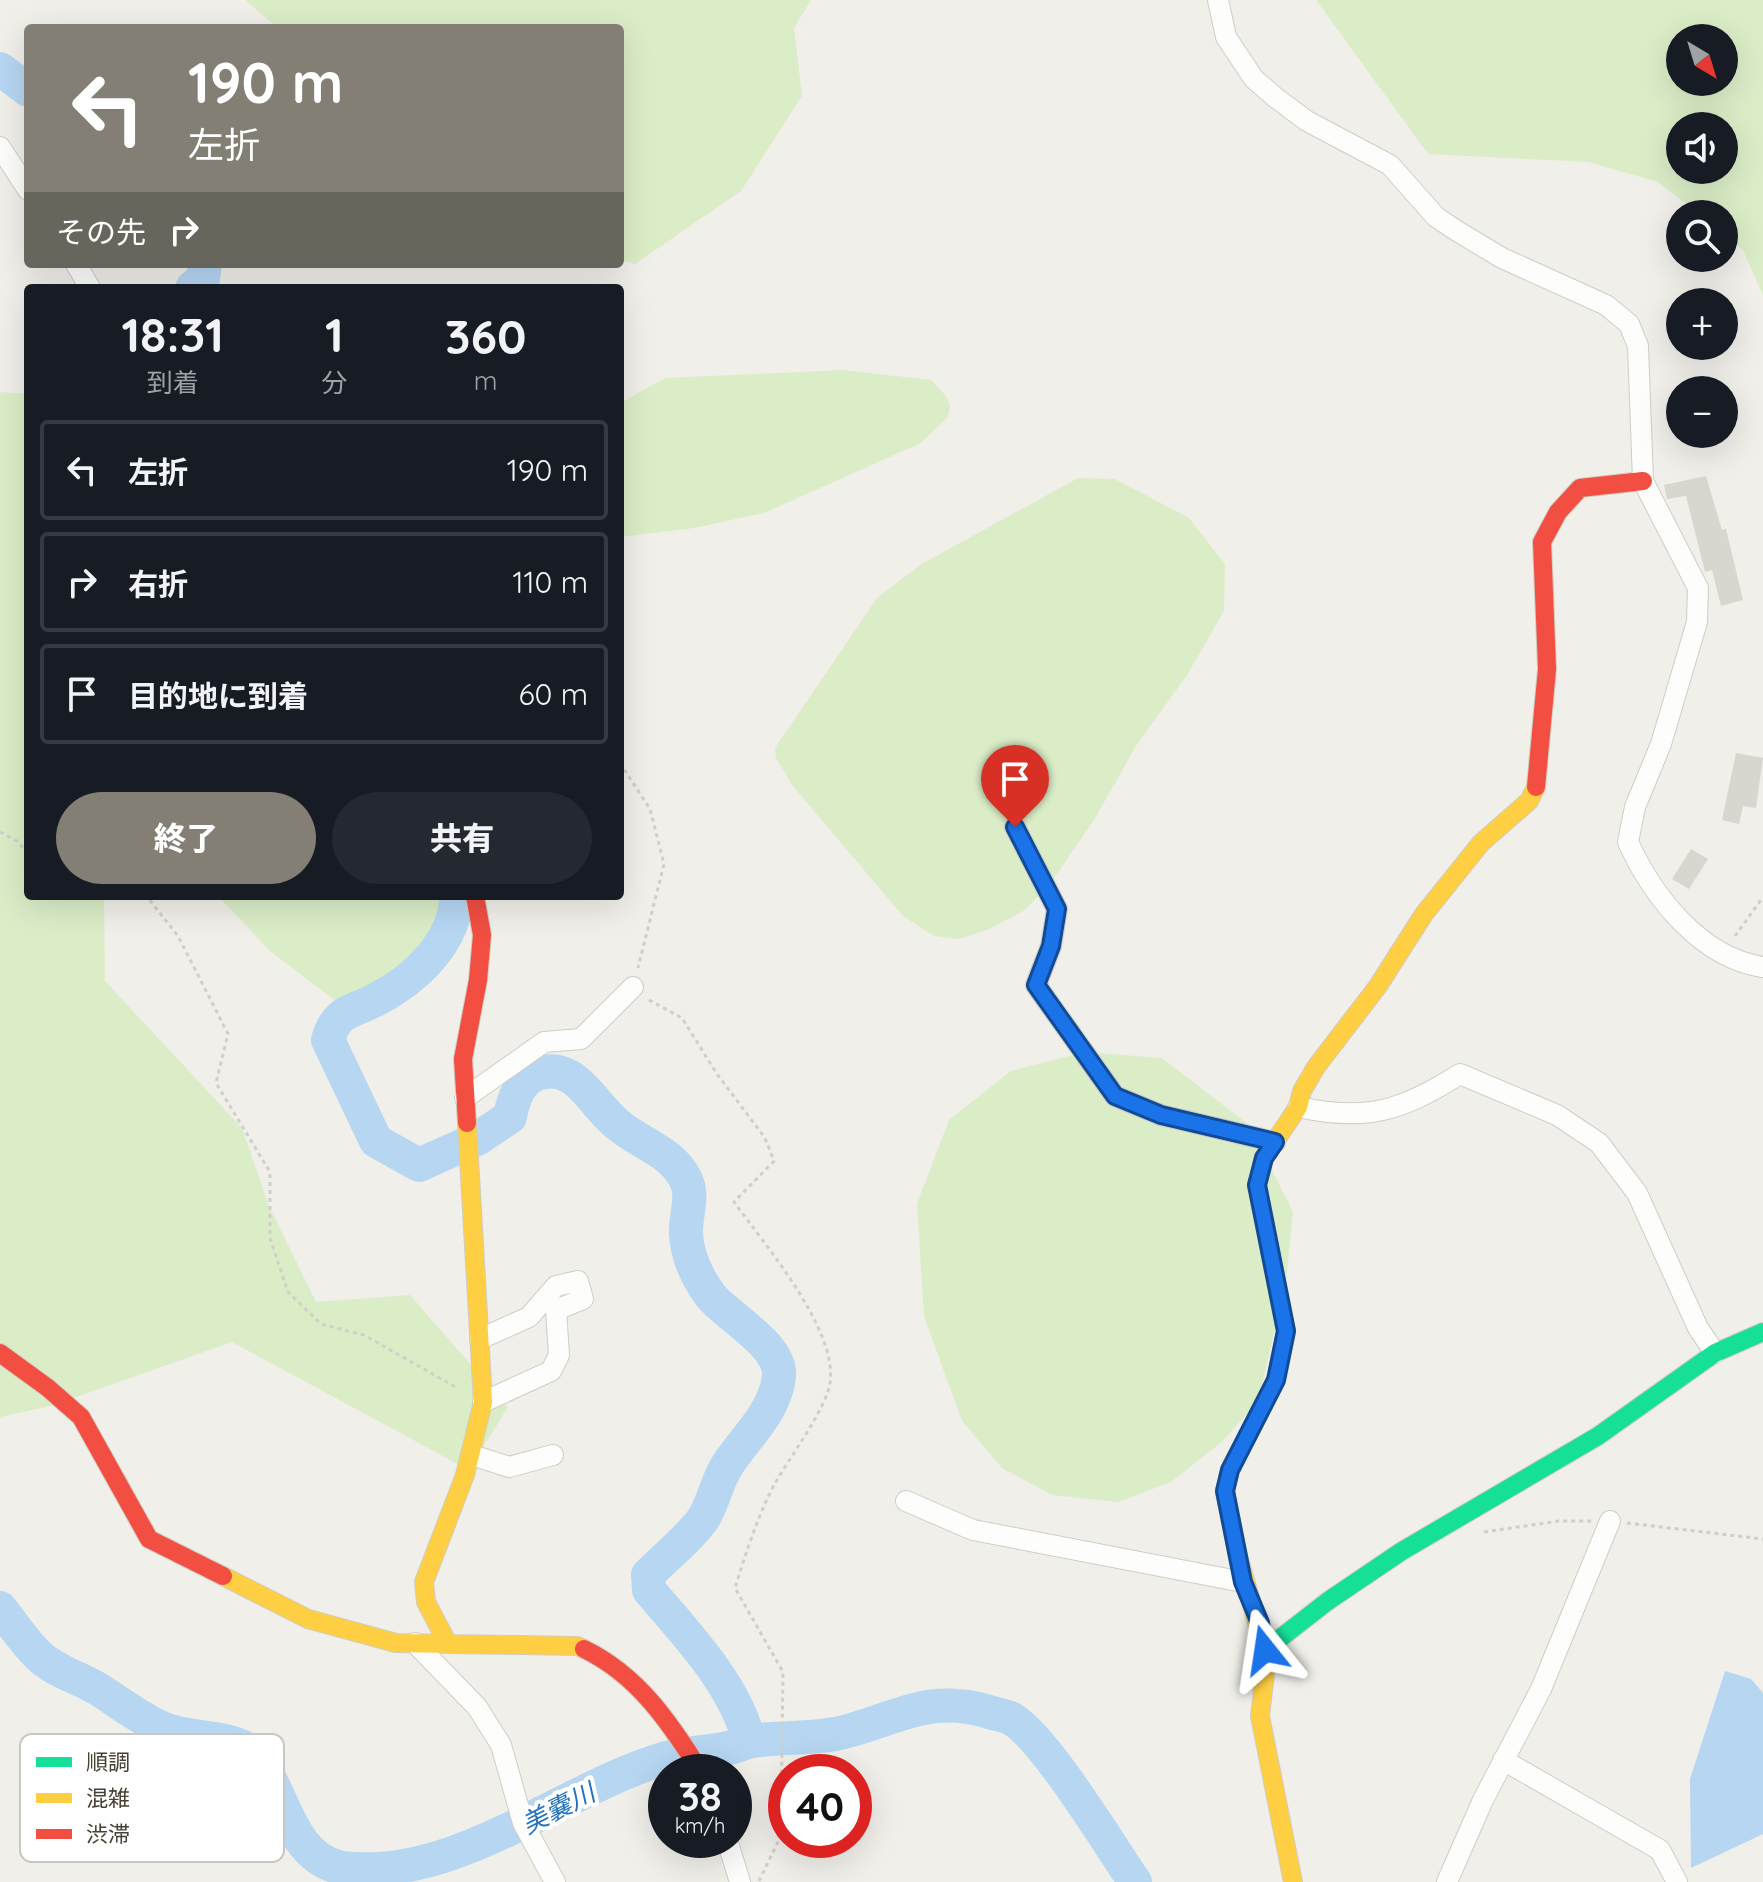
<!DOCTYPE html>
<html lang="ja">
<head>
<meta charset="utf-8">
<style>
  body { margin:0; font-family:Quicksand,"Noto Sans JP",sans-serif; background:#242831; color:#f1f3f6; height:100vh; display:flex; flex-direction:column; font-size:30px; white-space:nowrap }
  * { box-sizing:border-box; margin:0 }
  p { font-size:26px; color:#9ea1a6 }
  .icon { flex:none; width:44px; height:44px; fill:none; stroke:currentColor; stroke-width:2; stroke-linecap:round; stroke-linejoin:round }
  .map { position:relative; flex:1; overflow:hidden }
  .details { position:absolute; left:24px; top:284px; width:600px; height:616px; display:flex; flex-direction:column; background:#171b24; border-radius:8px; box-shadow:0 8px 32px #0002 }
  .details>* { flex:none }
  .hud { position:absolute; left:24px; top:24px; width:600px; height:244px; border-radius:8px; box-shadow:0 8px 32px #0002; background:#837f74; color:#fff; overflow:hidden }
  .needle { width:52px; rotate:142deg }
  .tools { position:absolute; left:1666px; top:24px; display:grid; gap:16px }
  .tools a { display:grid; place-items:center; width:72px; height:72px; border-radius:50%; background:#171b24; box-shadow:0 8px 32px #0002; font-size:40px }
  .speed { position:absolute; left:648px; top:1754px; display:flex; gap:16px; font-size:40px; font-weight:700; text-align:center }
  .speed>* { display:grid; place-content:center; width:104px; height:104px; border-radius:50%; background:#171b24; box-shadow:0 8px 32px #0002; line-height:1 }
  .speed small { font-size:20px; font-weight:400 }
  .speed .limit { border:12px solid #d22; background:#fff; color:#111 }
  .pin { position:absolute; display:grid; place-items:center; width:68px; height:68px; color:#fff; margin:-82px -34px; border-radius:50% 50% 50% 0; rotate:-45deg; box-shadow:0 0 8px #0007 }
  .pin .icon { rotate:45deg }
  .me { position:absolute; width:88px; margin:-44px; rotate:345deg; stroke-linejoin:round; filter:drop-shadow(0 0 6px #0008) }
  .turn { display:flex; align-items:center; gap:28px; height:168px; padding:0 32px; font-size:36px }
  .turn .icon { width:104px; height:104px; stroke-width:2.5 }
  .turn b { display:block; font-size:56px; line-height:68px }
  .then { display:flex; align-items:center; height:76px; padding:0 32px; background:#0003; gap:16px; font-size:30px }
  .eta { display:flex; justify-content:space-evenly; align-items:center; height:136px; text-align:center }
  .eta b { font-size:48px; font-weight:800; line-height:56px }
  .button { display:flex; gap:16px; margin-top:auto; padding:16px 32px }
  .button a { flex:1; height:92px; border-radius:48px; background:#837f74; color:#fff; font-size:32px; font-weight:800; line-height:92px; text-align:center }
  .button a+a { background:#242831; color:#f1f3f6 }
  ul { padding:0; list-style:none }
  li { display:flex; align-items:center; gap:24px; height:100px; margin:0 16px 12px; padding:0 16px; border:4px solid #363941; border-radius:8px }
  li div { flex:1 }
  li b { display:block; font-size:30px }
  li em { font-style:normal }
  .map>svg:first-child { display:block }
</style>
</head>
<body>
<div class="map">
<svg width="1763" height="1882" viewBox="0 0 1763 1882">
  <rect width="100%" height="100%" fill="#f0efea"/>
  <path fill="#dbedc7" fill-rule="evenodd" d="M245 0H811L794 28 802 96 741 191 635 264 620 260V28H278Z
    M1316 0H1763V295L1743 250 1724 234V214H1699L1658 182 1588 162 1428 154ZM1724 38V82H1680V38ZM1680 126H1724V170H1680Z
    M843 370 931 380 946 396 950 405 948 417 921 443 764 513 694 528 620 537V403L665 378Z
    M0 392 28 394V896H104L105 981 242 1128 269 1206 316 1302 410 1295 508 1407 469 1470 232 1342 51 1406 0 1417Z
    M1078 478 1115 479 1189 518 1225 564 1224 611 1187 675 1136 746 1094 820 1047 888 1023 911 987 930 959 939 934 936 903 916 792 785 776 758 775 748 877 598 920 565Z
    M218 896H463L418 958 349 1011 270 951Z
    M1084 1052 1162 1058 1249 1125 1293 1212 1286 1282 1258 1401 1223 1441 1171 1482 1118 1502 1052 1495 1002 1468 962 1421 924 1316 917 1204 949 1120 1011 1071Z"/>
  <path fill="#b6d6f2" d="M1725 1671 1751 1679 1763 1693V1834L1691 1868 1690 1779Z"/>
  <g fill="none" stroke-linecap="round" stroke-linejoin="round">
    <path stroke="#b6d6f2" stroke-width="34" d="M0 69 28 90
      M192 288 203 279 205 264
      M456 896C456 941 416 979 377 999 353 1013 337 1008 328 1040L376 1141 419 1165 477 1139 510 1117C513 1100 520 1080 537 1074 575 1060 592 1104 617 1124 640 1144 672 1151 686 1180 694 1197 685 1216 686 1234 687 1256 697 1277 710 1295 726 1316 782 1345 779 1376 776 1410 746 1437 728 1464 717 1480 714 1502 703 1519 689 1539 665 1557 648 1575L649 1590C686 1634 735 1684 749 1741
      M0 1608C13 1624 24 1642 39 1656 56 1672 78 1677 98 1689 119 1702 140 1719 162 1728 186 1739 216 1735 241 1746 284 1766 280 1856 342 1868 457 1882 563 1788 666 1758 688 1752 711 1753 733 1747 740 1745 746 1742 753 1741 784 1736 816 1740 848 1731 899 1717 931 1695 986 1711 994 1714 1005 1715 1012 1719 1045 1738 1110 1846 1135 1882"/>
  </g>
  <path fill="#d9d6d0" d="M1706 476 1722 530 1726 529 1743 600 1721 606 1712 570 1705 572 1686 496 1667 499 1664 485Z
    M1736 753 1763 758 1756 808 1743 806 1739 824 1722 820Z
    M1691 849 1708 859 1689 889 1672 879Z"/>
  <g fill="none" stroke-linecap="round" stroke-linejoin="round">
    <defs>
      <path id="street" d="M1218 0 1226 37 1254 79 1276 98 1307 121 1390 165 1436 217 1457 231 1502 258 1606 305 1629 324 1638 346 1643 481 1698 588 1697 622 1661 744 1635 807 1628 842C1653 897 1701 958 1763 967
        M0 147 28 190
        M76 264 90 288
        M1015 827 1057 909 1051 946 1036 985 1115 1096 1161 1115 1275 1142
        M465 1098 544 1042 581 1039 633 987
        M1298 1107C1367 1122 1401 1111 1460 1074L1557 1115 1599 1143 1637 1193 1698 1328 1715 1353
        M480 1339 529 1317 556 1286 578 1281 583 1299 556 1310 559 1355 551 1371 483 1402
        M472 1455 509 1467 553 1455
        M906 1501 973 1530 1243 1582
        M415 1643 477 1707 501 1745 523 1823 555 1882
        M1503 1760 1660 1850 1677 1882
        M727 1840 740 1882
        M1447 1882 1483 1800 1541 1689 1610 1521"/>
      <path id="fast" d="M1238 1556 1225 1491 1230 1470 1276 1380 1286 1331 1257 1185
        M1265 1650 1328 1601 1402 1551 1598 1436 1715 1353 1763 1332"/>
      <path id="slow" d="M1257 1185 1264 1158 1298 1107 1302 1091 1316 1067 1378 986 1424 914 1481 843 1529 801 1536 787
        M1238 1556 1267 1657 1260 1716 1293 1882
        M223 1576 308 1619 396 1643 577 1646 584 1649
        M448 1644 426 1602 424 1582 465 1475 483 1402 467 1123"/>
      <path id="jam" d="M1536 787 1547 669 1542 542 1558 512 1580 488 1643 481
        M467 1123 463 1059 478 980 482 935 475 896
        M0 1353 48 1388 81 1417 149 1539 223 1576
        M584 1649C638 1675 670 1723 701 1772"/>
    </defs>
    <use href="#street" stroke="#cfcdc7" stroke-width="22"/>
    <use href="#fast" stroke="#d0cdc0" stroke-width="20"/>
    <use href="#slow" stroke="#d0cdc0" stroke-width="20"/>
    <use href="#jam" stroke="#d0cdc0" stroke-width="20"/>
    <path stroke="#d1cfca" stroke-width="3" stroke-dasharray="4 4" stroke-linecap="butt" d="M620 763 650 809 664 864 638 968
      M0 832 17 841 28 853
      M119 896 148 898 178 936 228 1034 216 1083 270 1172V1238L288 1292 321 1324 364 1335 459 1389
      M1735 936 1763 897
      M649 1000 682 1018 717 1074 765 1138 774 1161 734 1202C764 1244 838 1329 830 1383 826 1409 788 1460 774 1485 757 1518 746 1553 735 1588L783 1672 781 1818 778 1842 759 1881
      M1627 1523 1763 1539
      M1484 1532 1559 1521H1591"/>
    <use href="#street" stroke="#fdfdfc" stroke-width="20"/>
    <use href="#fast" stroke="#16e098" stroke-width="18"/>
    <use href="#slow" stroke="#ffcf43" stroke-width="18"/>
    <use href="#jam" stroke="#f24e42" stroke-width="18"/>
  </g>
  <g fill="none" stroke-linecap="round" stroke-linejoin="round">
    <defs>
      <path id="route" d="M1015 827 1057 909 1051 946 1036 985 1115 1096 1161 1115 1275 1142 1264 1158 1257 1185 1286 1331 1276 1380 1230 1470 1225 1491 1243 1582 1260 1623 1265 1650"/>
    </defs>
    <use href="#route" stroke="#114b97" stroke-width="20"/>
    <use href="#route" stroke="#1a73e8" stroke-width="14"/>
  </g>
  <g text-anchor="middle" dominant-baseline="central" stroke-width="8" stroke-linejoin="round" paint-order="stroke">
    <g font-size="26" font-style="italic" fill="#2472bd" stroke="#fff">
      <text transform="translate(558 1808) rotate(-27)">美嚢川</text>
    </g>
  </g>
  <rect x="20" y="1734" width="264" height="128" rx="12" fill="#fff" stroke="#c8c6c2" stroke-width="2"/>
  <rect x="36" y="1757" width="36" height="10" fill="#16e098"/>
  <rect x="36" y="1793" width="36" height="10" fill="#ffcf43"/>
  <rect x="36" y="1829" width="36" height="10" fill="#f24e42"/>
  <g font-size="22" fill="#484235">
    <text x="86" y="1770">順調</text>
    <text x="86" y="1806">混雑</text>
    <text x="86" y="1842">渋滞</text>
  </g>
</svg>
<div class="tools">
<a><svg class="needle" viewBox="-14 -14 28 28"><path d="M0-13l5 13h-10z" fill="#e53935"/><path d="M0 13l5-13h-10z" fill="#9ea1a6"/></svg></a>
<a><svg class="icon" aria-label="sound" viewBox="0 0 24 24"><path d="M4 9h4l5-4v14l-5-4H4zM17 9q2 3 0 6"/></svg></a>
<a><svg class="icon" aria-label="search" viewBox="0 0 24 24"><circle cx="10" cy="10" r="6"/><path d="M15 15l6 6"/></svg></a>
<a>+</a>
<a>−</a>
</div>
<div class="speed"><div>38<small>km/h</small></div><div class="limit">40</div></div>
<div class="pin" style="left:1015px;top:827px;background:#d93025"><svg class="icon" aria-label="arrive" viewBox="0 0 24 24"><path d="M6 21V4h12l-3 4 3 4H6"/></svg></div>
<svg class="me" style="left:1265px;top:1650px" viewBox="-20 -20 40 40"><path d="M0-17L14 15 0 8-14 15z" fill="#1a73e8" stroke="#fff" stroke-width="4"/></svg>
<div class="hud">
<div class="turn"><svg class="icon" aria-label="left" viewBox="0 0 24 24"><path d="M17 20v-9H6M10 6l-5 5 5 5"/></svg><div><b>190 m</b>左折</div></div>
<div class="then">その先<svg class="icon" aria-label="right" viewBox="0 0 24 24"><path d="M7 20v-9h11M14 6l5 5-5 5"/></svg></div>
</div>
<section class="details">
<div class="eta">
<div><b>18:31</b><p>到着</p></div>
<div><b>1</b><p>分</p></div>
<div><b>360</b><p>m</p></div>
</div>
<ul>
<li><svg class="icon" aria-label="left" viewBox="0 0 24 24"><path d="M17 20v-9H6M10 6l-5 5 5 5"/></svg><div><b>左折</b></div><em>190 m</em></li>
<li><svg class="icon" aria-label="right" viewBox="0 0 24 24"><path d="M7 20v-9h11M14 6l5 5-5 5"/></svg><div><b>右折</b></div><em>110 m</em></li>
<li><svg class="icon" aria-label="arrive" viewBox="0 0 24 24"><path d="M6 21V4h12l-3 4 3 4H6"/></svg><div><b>目的地に到着</b></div><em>60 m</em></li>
</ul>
<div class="button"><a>終了</a><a>共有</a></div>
</section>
</div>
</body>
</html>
